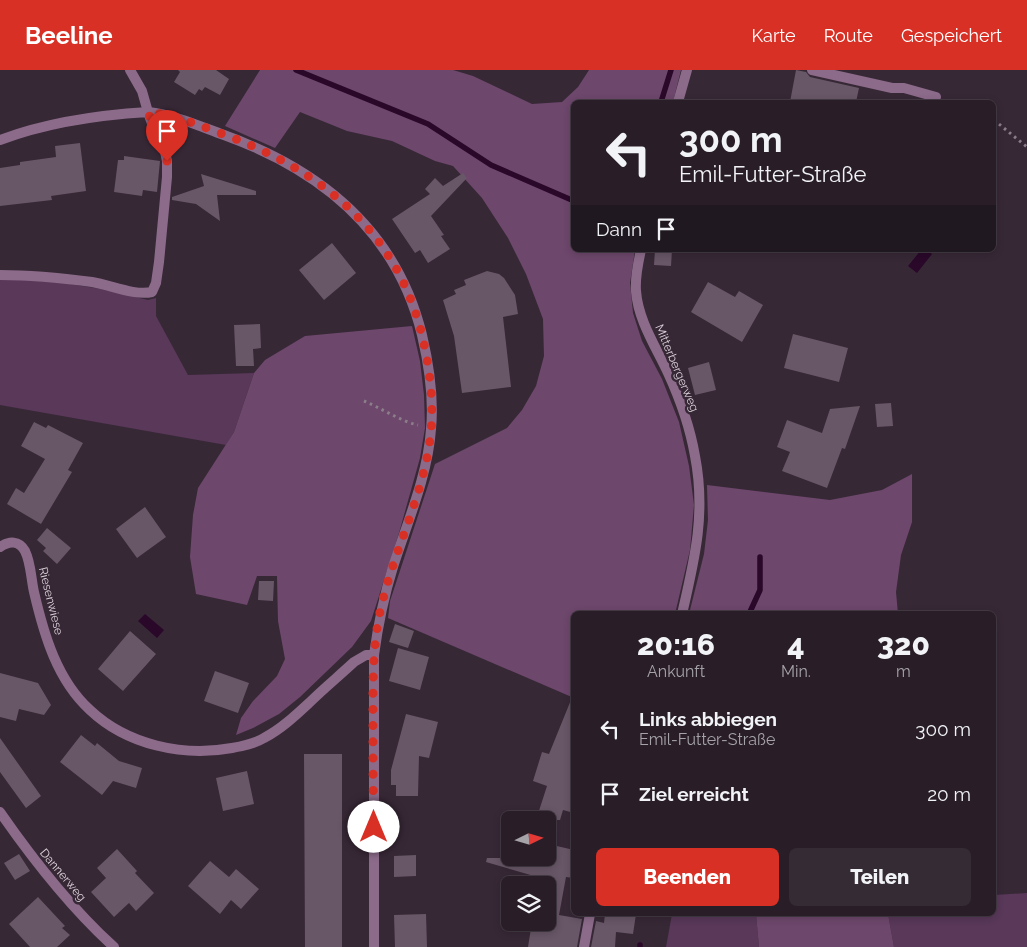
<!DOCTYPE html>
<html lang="de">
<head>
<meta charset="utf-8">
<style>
  body { margin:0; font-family:Raleway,sans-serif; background:#352b34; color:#f1f3f6; height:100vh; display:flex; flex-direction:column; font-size:19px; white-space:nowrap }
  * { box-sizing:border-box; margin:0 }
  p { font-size:16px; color:#a5a2a8 }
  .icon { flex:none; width:28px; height:28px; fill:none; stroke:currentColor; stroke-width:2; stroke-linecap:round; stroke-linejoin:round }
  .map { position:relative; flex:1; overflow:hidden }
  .side { position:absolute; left:571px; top:541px; width:425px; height:305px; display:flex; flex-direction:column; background:#291e28; border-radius:8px; box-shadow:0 2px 8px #0003,0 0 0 1px #453c45 }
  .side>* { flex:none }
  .banner { position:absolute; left:571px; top:30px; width:425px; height:152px; border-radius:8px; box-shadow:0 2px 8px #0003,0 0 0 1px #453c45; background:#291e28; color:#f1f3f6; overflow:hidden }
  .needle { width:32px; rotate:85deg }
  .fabs { position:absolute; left:501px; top:741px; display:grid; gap:10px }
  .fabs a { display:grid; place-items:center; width:55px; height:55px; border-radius:8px; background:#291e28; box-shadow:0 2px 8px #0003,0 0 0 1px #453c45; font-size:25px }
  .pin { position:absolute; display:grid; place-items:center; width:42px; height:42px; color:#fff; margin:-51px -21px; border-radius:50% 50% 50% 0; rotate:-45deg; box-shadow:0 0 5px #0007 }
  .pin .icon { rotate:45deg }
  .me { position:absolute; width:55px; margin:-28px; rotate:0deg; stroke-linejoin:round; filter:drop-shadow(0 0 4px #0008) }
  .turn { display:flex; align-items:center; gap:18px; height:105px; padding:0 25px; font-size:22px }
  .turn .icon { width:65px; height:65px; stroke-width:2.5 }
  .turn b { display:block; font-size:35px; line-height:42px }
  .then { display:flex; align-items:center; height:48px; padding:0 25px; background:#0003; gap:10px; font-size:19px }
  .eta { display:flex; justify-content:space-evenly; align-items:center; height:85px; text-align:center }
  .eta b { font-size:30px; font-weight:800; line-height:35px }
  .primary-button { display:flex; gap:10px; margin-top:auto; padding:10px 25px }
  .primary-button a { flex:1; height:58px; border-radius:8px; background:#d93025; color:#fff; font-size:20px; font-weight:800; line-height:58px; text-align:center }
  .primary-button a+a { background:#352b34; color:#f1f3f6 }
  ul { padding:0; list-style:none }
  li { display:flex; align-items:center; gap:15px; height:65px; padding:0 25px }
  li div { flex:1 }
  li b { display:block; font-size:19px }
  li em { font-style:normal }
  header { display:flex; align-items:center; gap:30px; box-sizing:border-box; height:70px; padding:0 25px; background:#d93025; color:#fff }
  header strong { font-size:24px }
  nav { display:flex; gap:28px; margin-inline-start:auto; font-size:18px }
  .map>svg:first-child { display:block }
</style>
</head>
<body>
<header>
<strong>Beeline</strong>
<nav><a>Karte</a><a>Route</a><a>Gespeichert</a></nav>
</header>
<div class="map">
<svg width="1027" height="877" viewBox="0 0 1027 877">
  <rect width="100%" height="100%" fill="#372836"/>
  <path fill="#593859" d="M0 209 58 212 101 219 148 230 156 228V246L188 305 254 303 234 362 226 375 0 335Z
    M1027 823V877H894L888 844H994V825Z
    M672 844H756L759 877H666Z"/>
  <path fill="#6d476c" d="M260 0H453L473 6 532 34 562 32 578 17 589 0H681L673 32H574V180H635L630 213 633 243 642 271 662 309 679 352 689 396 694 435 690 480 675 544H574V628L388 548 390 531 435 394 507 358 522 340 536 316 544 286 543 249 526 204 508 168 482 128 453 96 435 91 392 71 347 61 300 42 275 78 225 56Z
    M412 256 420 291 424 325 425 358 420 388 399 463 371 551 352 577 300 627 279 644 253 658 236 665 241 648 253 631 277 606 285 589 278 551 277 506H257L247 535 196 524 190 487 193 445 198 418 234 362 254 303 265 290 305 266Z
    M912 404V452L901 485 896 522 898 544H689L704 484 708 450 707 415 830 430 882 420Z
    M756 844H888L894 877H759Z"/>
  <path fill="#2a082a" d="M921 180H927L932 184 917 203 908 196Z
    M145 544 164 560 157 568 138 551Z"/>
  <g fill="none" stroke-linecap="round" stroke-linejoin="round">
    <path stroke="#2a082a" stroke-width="5.5" d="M296 0 428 54 491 95 574 131
      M661 32 671 0
      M749 544 760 520V487
      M640 875V877"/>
  </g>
  <path fill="#685767" d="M178 0H216L229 9 220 25 205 17 202 21 199 19 195 25 174 12 180 2Z
    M796 0 806 2 810 7 859 18 856 32H790Z
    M80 73 86 121 51 126 52 130 0 136V98L20 95V92L56 87 55 76Z
    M124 86 160 91 157 122 143 120 142 126 114 122 118 90H124Z
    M463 103 467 108 431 146 444 165 441 166 450 179 428 193 420 180 415 183 392 149 430 124 425 119 435 108 443 116Z
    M201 104 256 121V125H217L220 151 196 134 172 130V127L204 116Z
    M332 173 356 203 324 230 299 200Z
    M655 180H672L671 196 654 195Z
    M487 201 499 204 504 208 515 225 518 244 503 247 511 317 462 323 454 266 443 230 456 224 454 220 466 215 464 210Z
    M708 212 735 227 739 221 763 235 742 272 691 242Z
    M260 254 261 278 253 279 254 296H236L234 255Z
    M793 264 848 278 839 312 784 298Z
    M709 292 716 320 695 325 688 298Z
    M891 333 893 356 877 357 875 334Z
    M860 336 845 379 842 378 827 418 782 401 790 382 777 377 787 350 822 363 830 339Z
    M34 352 46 358 48 355 83 373 68 400 72 402 41 454 7 434 16 418 24 423 45 389 21 376Z
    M145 437 166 467 137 488 116 459Z
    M47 458 71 478 57 494 43 481 46 478 37 470Z
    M259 511H274L273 531 258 530Z
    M395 554 414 561 408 578 389 572Z
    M130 561 156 584 123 621 98 599Z
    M398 578 429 587 420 620 389 611Z
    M215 601 249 613 238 643 204 631Z
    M0 603 38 613 51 635 44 645 19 639 16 651 0 647Z
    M573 625 574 743 563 740 560 750H536L547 716 533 711 542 682 549 684Z
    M406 644 438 652 429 688 419 686 418 726H396V715H391V700Z
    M81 665 95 676 97 673 119 691 142 698 136 718 113 711 102 725 60 692Z
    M0 668 41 726 26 738 0 702Z
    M304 684H342V877H305Z
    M247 701 254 734 223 741 216 708Z
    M548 774 574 780V808L566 807 559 845 582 849 577 877H528L532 852H548V810L486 792 487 788H548Z
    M117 779 137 801 135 803 154 823 136 841 129 833 114 847 91 822 106 808 97 798Z
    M19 784 30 801 15 810 4 793Z
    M416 785V806L394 807V786Z
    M210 791 229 807 236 799 259 819 241 839 231 830 220 844 188 816Z
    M38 827 65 856 62 858 70 865 57 877H30L9 854Z
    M426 844 427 877H395L394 845Z
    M605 844H636L633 864 616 862 615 877H591L596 851 604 853Z"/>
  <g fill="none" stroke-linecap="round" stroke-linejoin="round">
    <path stroke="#8b7e8a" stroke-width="3" stroke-dasharray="2.5 4" stroke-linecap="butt" d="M994 50 1027 77
      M364 331C381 338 400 351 418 355"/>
    <path stroke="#8c6b8a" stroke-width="10" d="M812 0 892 18H904L936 27"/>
    <path stroke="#8c6b8a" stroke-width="10" d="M130 0 142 21 148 42C175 45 199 56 224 65 321 100 397 162 422 265 429 295 434 328 431 359 428 405 407 453 393 497 384 526 378 555 374 585V877
      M678 32 687 0
      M0 70C48 52 98 45 148 42L156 65 164 77 167 91V107L159 192 156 213 152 222C134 226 111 215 92 212 62 208 31 205 0 205
      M641 180C638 193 635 208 636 221 638 250 656 277 668 303 680 329 690 357 695 386 706 443 695 488 682 544
      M0 477C9 471 19 470 25 481 31 493 31 509 34 522 44 565 57 610 90 640 127 675 183 687 232 678 243 676 254 674 264 668 281 659 295 646 309 633 323 619 339 606 354 592L366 585H374
      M0 742C34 791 70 837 114 877
      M584 877 590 844"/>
  </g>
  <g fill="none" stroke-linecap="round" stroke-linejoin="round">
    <path stroke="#d93025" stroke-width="9" stroke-dasharray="0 16.2" d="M167 91 164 77 156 65 148 42C174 45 196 54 220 63 319 99 396 159 422 265 429 295 434 329 431 361 425 424 393 481 380 542 372 580 373 618 373 656 373 690 373 724 374 757"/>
  </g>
  <g text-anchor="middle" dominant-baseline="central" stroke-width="5" stroke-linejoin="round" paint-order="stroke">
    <g font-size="12" fill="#ddd3dc" stroke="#372836">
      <text transform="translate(677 298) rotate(67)">Mitterbergerweg</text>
      <text transform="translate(51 531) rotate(76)">Riesenwiese</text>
      <text transform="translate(63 805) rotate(50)">Dannerweg</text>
    </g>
  </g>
</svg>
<div class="fabs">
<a><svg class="needle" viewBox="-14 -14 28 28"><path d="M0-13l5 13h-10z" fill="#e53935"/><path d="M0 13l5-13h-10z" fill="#a5a2a8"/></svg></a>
<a><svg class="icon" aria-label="layers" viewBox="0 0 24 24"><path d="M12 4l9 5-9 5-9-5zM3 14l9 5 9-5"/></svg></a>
</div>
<div class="pin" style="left:167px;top:91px;background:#d93025"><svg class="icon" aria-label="arrive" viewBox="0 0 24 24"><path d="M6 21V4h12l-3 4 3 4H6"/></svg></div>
<svg class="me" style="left:374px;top:757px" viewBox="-20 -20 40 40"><circle r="19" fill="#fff"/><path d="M0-13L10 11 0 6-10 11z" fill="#d93025"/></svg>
<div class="banner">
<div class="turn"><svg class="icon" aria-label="left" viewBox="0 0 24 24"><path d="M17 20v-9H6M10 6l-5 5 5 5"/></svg><div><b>300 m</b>Emil-Futter-Straße</div></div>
<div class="then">Dann<svg class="icon" aria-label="arrive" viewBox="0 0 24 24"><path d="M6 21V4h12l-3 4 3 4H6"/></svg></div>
</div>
<section class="side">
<div class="eta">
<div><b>20:16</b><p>Ankunft</p></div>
<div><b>4</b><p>Min.</p></div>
<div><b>320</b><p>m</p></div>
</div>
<ul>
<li><svg class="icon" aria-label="left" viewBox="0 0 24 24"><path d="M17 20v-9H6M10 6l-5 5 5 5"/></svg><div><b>Links abbiegen</b><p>Emil-Futter-Straße</p></div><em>300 m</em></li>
<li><svg class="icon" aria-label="arrive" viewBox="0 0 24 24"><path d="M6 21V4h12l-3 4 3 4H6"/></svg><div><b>Ziel erreicht</b></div><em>20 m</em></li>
</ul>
<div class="primary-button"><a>Beenden</a><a>Teilen</a></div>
</section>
</div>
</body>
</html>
